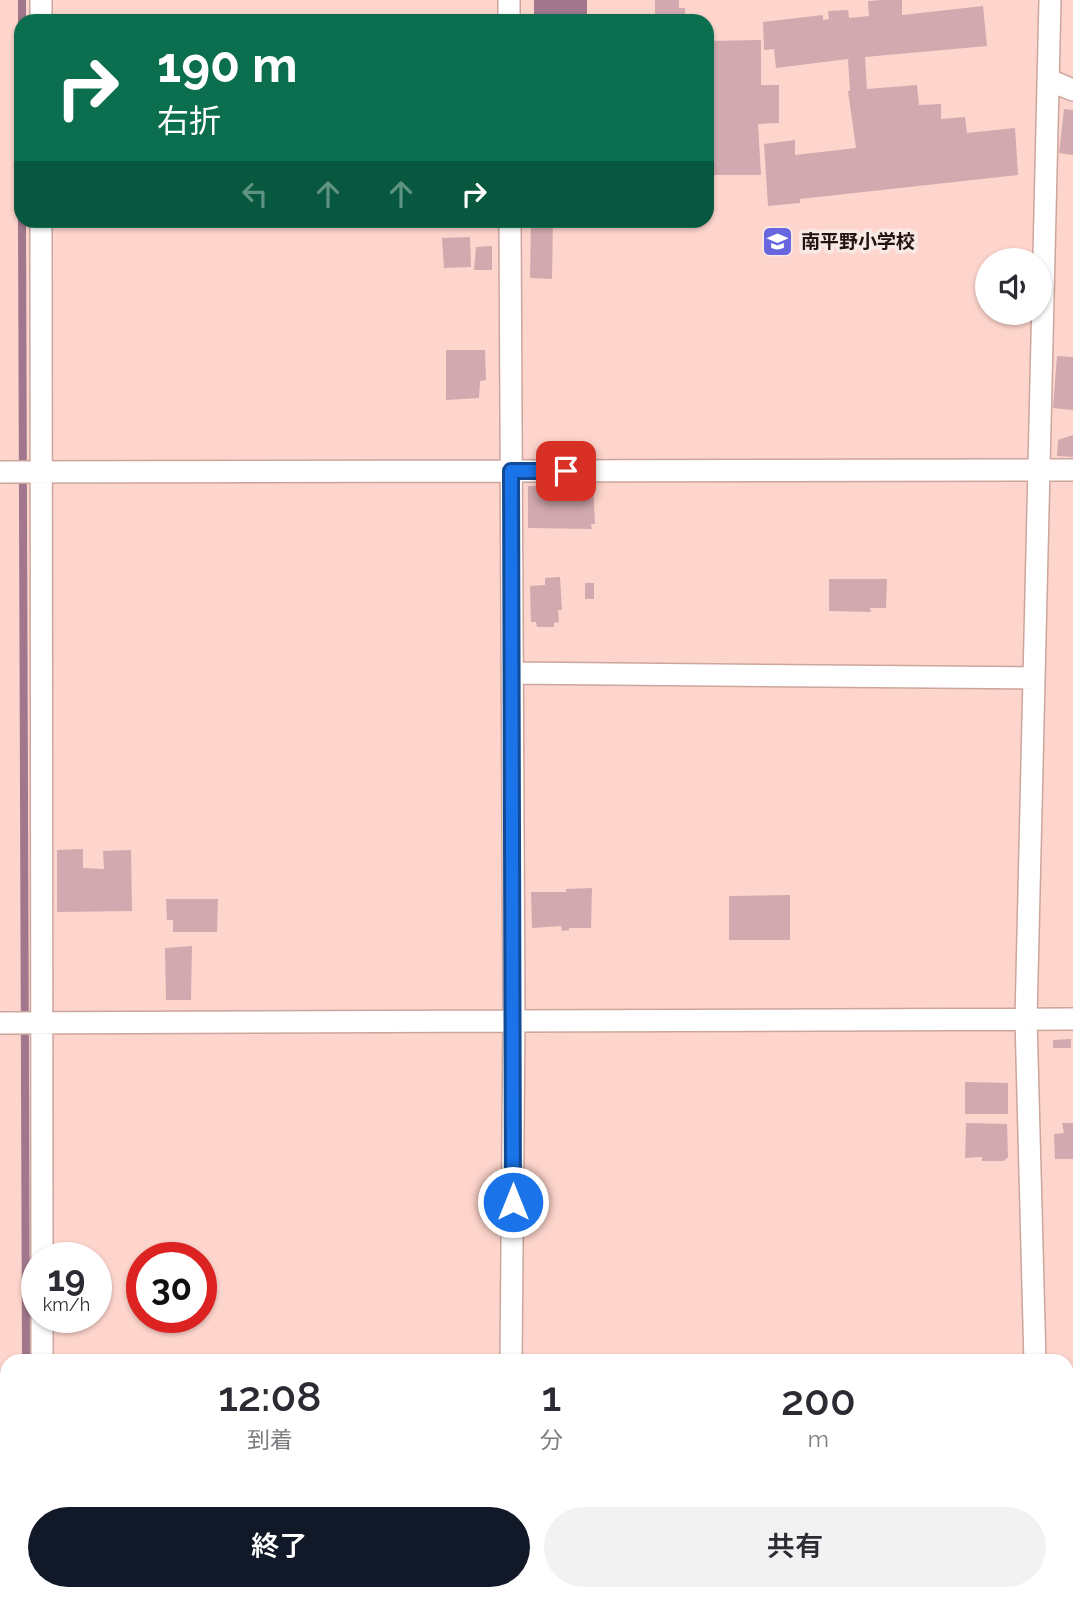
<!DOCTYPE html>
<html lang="ja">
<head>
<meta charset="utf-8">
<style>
  body { margin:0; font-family:Raleway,"Noto Sans JP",sans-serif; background:#f2f2f3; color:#2b2b33; height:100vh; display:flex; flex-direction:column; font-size:26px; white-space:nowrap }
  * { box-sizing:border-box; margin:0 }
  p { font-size:23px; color:#7c7c81 }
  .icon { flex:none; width:38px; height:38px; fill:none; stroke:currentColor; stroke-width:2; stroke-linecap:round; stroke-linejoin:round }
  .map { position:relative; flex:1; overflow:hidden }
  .drawer { position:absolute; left:0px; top:1354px; width:1074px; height:247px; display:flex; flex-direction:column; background:#fff; border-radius:21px 21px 0 0; box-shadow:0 2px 5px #0004 }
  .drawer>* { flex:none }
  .top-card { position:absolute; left:14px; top:14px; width:700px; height:214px; border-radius:21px; box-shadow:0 2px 5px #0004; background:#0b6e4f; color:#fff; overflow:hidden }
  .tools { position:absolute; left:975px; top:248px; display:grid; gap:14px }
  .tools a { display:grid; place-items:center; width:77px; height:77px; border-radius:50%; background:#fff; box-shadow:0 2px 5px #0004; font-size:35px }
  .speed { position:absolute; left:21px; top:1242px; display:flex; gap:14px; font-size:35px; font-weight:700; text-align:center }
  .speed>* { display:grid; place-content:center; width:91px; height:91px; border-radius:50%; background:#fff; box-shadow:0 2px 5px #0004; line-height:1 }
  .speed small { font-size:18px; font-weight:400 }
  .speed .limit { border:10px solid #d22; background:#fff; color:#111 }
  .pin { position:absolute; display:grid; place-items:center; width:60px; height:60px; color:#fff; margin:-30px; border-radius:14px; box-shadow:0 4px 10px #0006 }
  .me { position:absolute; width:77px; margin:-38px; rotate:0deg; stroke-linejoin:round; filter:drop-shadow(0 0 5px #0008) }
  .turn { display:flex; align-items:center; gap:24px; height:147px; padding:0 28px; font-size:32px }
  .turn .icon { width:91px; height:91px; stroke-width:2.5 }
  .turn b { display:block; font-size:49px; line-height:60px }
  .lanes { display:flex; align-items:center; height:66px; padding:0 28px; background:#0003; justify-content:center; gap:35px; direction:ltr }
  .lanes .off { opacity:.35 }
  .eta { display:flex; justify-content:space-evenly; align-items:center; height:119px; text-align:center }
  .eta b { font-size:42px; font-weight:600; line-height:49px }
  .button { display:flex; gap:14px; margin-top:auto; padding:14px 28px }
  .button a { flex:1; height:80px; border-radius:42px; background:#111827; color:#fff; font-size:28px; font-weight:600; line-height:80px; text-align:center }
  .button a+a { background:#f2f2f3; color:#2b2b33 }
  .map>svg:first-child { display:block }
</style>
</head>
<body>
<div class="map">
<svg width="1073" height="1600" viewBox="0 0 1073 1600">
  <rect width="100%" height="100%" fill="#fed5cc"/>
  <path fill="#a0778c" d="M534 0H587V21H534Z"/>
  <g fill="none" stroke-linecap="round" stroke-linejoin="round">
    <path stroke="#a0778c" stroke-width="8" d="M22 0V21
      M22 220 26 1362
      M27 1594V1600"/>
  </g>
  <path fill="#d2a9ae" d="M655 0H679V8H685V21H655Z
    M882 0H902V15L983 6 987 46 865 57 867 89 917 85 919 105 941 104V119L965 117 967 133 1015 128 1018 175 800 199V203L768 206 764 144 795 140V155L856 148 848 91H850L848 59 776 68 774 49 764 50 763 22 823 15V20L829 19 828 11 848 10 849 18 869 16 868 1Z
    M761 40V85H779V123L758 124 761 175H707V41Z
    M1064 109 1073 110V155L1059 153Z
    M531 220H553L552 279 530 278Z
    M470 237 471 267 444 268 442 238Z
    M492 246V270H474L476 247Z
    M446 350H485L486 380 480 381 479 398 446 400Z
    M1057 356 1073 357V410L1053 408Z
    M1073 435V457L1057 456 1058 440Z
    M593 485 595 524H591L592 529 528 528V486Z
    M560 577 562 610H558L559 622 554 623V627H537L536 622H531L530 586 545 585V578Z
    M829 579H887L886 608H870L871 612 829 611Z
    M585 583H594V599H585Z
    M83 849V868L104 869 103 851 131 850 132 911 57 912V850Z
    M592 888 591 928H569V930L562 931 561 926 532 928 531 892H566V889Z
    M790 895V940H729V896Z
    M166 899H218L217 932H173V920H167Z
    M192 946 191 1000H166L165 948Z
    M1071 1039V1048H1053V1040Z
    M965 1082 1008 1083V1114H965Z
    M966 1123 1007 1124 1008 1157 1004 1161H982V1157L965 1158Z
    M1062 1123H1073V1159H1055L1054 1134 1064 1133Z
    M280 1594H318V1600H280Z"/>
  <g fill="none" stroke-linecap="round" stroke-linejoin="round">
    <defs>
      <path id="street" d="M41 0V21
        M509 0V21
        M1049 80 1073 90
        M41 220 42 1258
        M510 220 514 1020 511 1362
        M0 472 1073 470
        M512 673 1034 678
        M0 1023 1073 1019
        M42 1318V1362
        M1035 1362 1026 1019 1050 0
        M43 1594V1600
        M1043 1594V1600
        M497 1600V1594"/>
    </defs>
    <use href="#street" stroke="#cca59c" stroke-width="24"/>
    <use href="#street" stroke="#fff" stroke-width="21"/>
  </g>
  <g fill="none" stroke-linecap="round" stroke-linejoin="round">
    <defs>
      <path id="route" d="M513 1202 511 471H566"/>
    </defs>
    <use href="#route" stroke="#114b97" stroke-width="18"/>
    <use href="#route" stroke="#1a73e8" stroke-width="12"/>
  </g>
  <defs>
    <symbol id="school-square" viewBox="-11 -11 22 22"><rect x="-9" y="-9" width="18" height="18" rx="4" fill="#6866df" stroke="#f9e9e5"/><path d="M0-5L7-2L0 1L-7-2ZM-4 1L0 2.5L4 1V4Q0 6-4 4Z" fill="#fff"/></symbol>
  </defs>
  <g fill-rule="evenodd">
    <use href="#school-square" x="760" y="224" width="35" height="35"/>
  </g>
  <g text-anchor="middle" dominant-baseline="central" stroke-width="7" stroke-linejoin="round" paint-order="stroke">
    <g font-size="19" font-weight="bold" fill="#221511" stroke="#f9e9e5" text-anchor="start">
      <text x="801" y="241">南平野小学校</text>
    </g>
  </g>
</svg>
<div class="tools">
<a><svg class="icon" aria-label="sound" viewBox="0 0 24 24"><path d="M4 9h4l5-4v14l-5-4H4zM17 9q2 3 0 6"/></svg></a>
</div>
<div class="speed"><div>19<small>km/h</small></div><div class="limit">30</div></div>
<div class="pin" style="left:566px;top:471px;background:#d93025"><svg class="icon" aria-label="arrive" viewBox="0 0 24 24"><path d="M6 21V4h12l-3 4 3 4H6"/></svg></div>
<svg class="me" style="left:513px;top:1202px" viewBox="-20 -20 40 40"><circle r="17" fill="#1a73e8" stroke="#fff" stroke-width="3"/><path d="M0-11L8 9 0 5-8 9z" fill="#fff"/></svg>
<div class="top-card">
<div class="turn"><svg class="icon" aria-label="right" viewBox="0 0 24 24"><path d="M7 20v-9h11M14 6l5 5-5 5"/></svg><div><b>190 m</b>右折</div></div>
<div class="lanes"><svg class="icon off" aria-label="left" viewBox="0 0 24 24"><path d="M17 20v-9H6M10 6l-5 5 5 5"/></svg><svg class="icon off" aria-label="ahead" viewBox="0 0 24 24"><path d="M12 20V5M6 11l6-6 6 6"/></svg><svg class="icon off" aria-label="ahead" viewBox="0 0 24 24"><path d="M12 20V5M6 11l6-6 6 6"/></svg><svg class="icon" aria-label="right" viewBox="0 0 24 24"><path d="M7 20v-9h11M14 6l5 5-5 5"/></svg></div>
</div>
<section class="drawer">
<div class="eta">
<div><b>12:08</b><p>到着</p></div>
<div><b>1</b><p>分</p></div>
<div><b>200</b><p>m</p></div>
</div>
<div class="button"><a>終了</a><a>共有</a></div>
</section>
</div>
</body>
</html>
